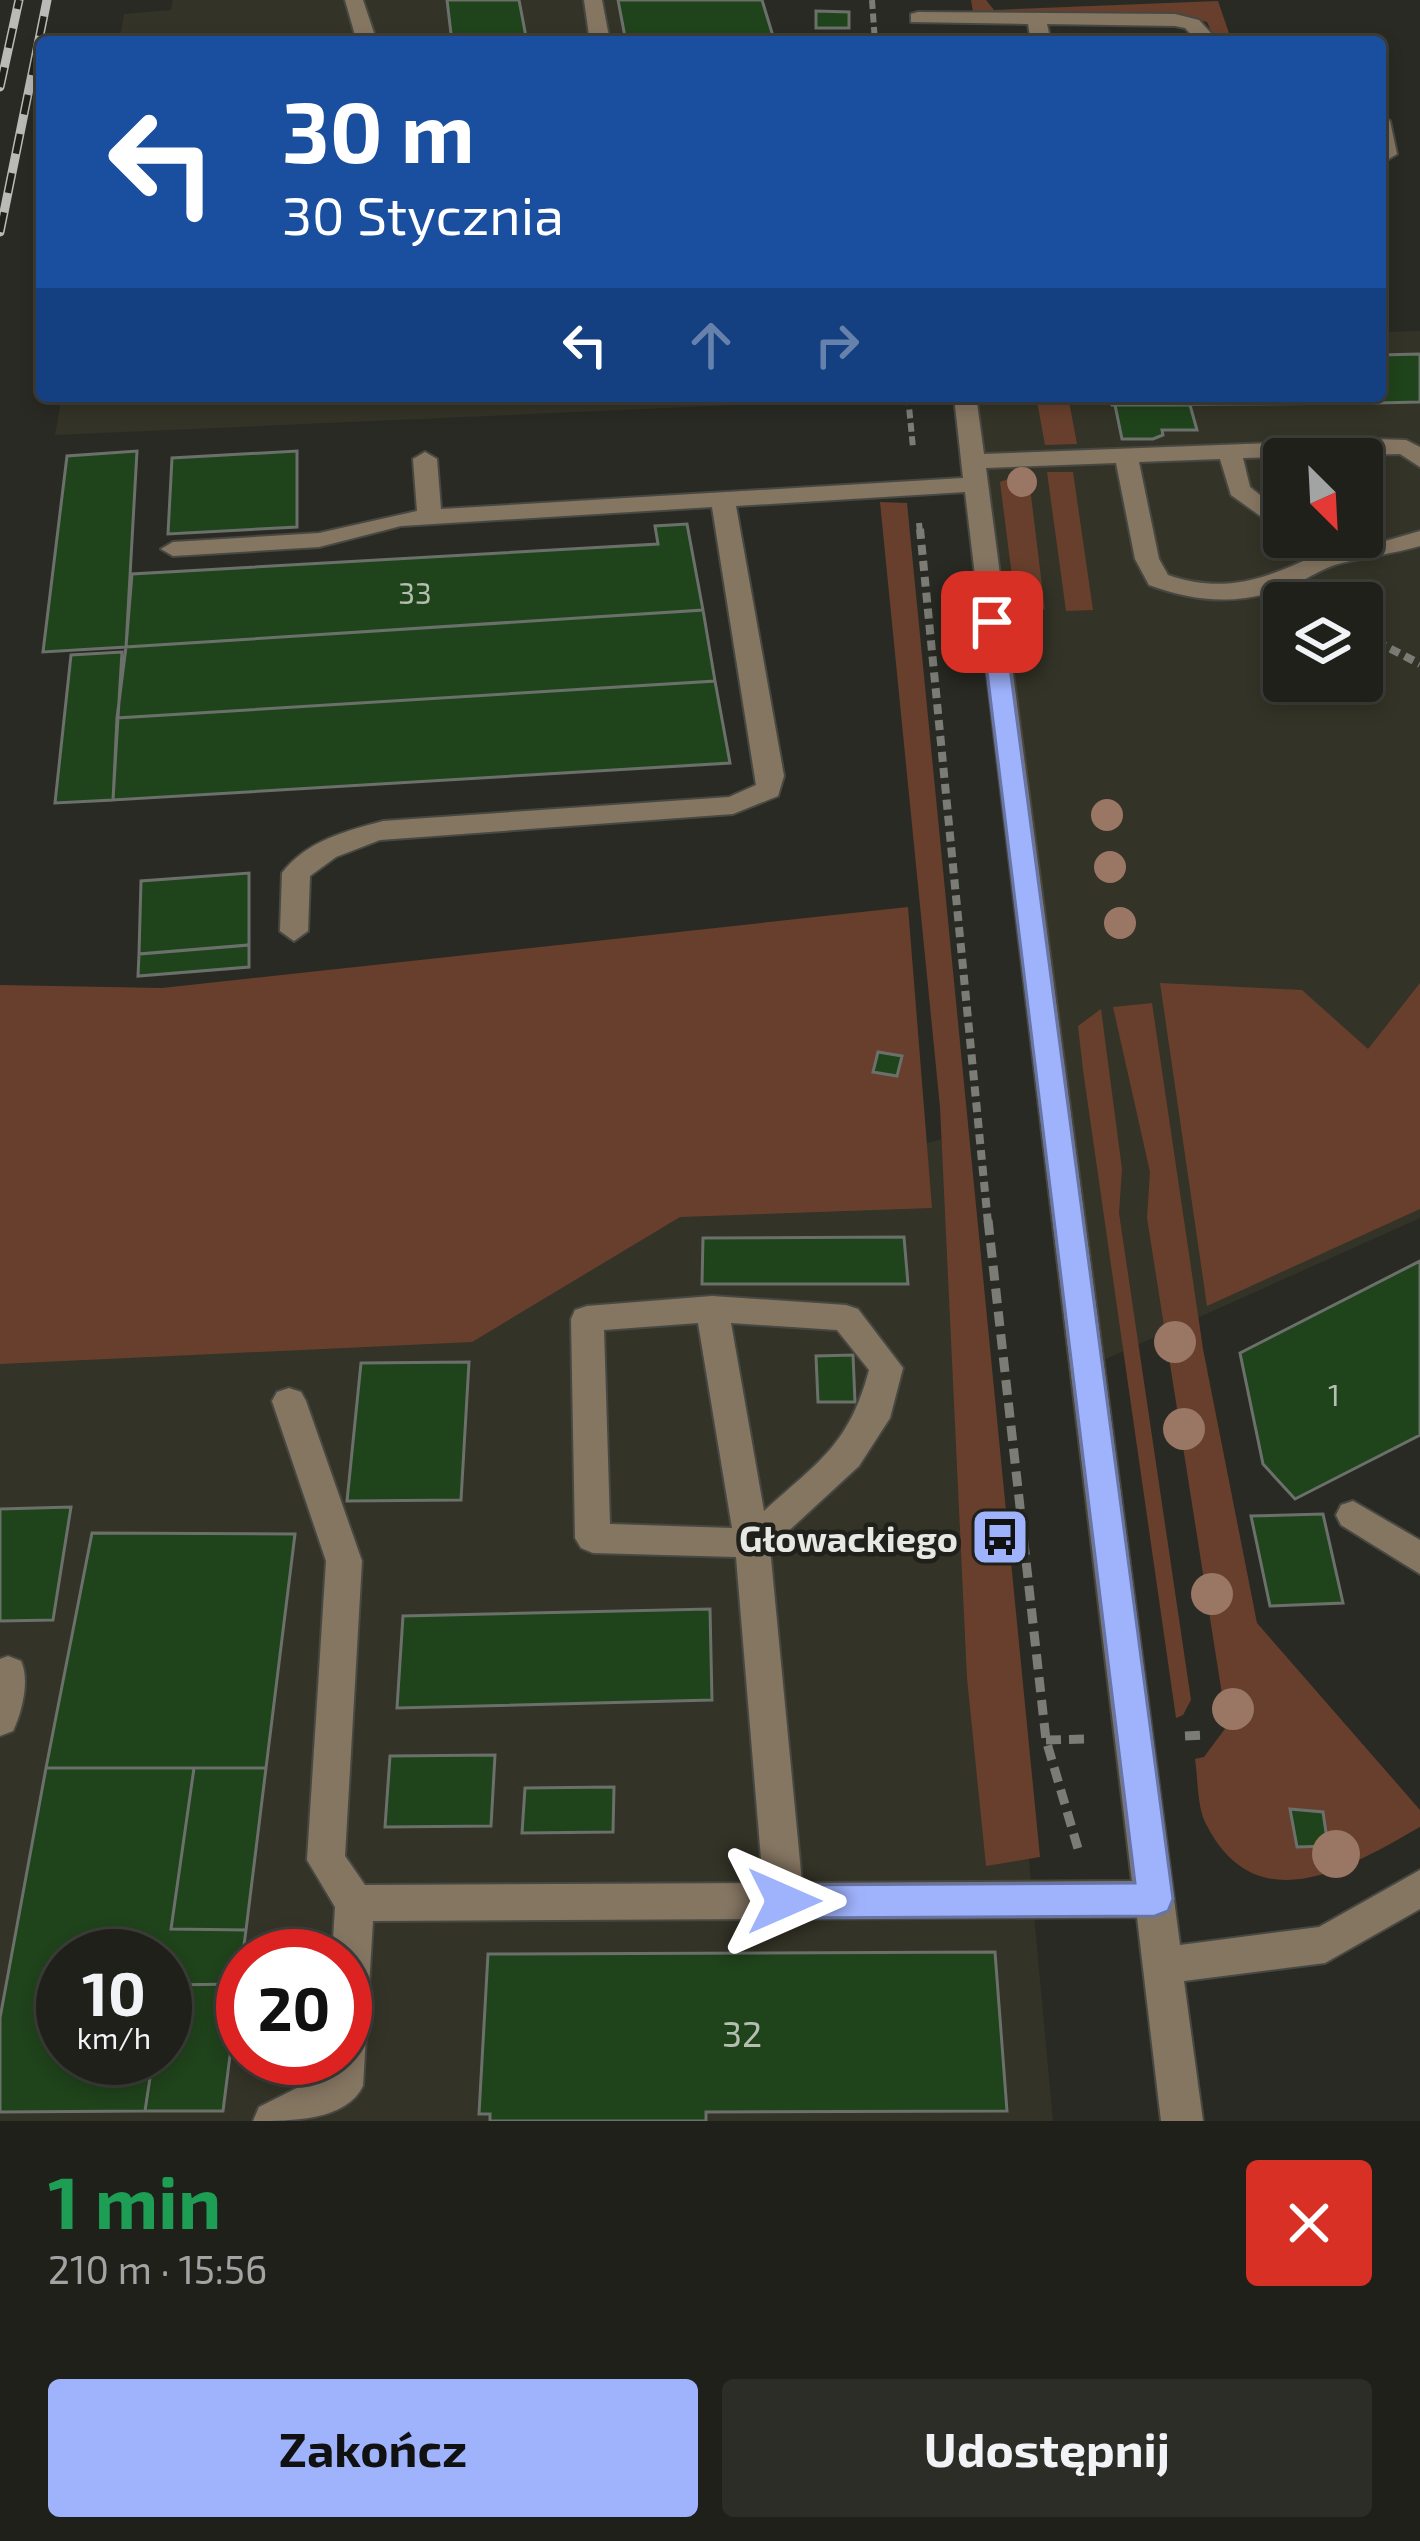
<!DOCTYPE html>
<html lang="pl">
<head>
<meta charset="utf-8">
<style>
  body { margin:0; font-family:"Exo 2",sans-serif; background:#2d2d28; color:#f1f3f6; height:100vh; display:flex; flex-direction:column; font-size:45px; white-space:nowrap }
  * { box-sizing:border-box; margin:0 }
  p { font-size:39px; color:#a2a3a3 }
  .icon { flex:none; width:66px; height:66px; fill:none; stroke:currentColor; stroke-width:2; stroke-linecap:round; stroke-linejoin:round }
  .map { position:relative; height:2121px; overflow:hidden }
  .side { display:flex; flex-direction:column; background:#20201b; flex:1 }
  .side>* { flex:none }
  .top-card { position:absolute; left:36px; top:36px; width:1350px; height:366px; border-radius:12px; box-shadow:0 6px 18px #0003,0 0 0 3px #3d3e3a; background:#1a4fa0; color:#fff; overflow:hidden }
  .needle { width:78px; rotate:156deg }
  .buttons { position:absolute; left:1263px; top:438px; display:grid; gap:24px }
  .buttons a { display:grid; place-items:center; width:120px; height:120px; border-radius:12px; background:#20201b; box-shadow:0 6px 18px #0003,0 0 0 3px #3d3e3a; font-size:60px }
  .speed { position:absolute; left:36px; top:1929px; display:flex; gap:24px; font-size:60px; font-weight:700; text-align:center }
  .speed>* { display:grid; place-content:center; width:156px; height:156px; border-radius:50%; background:#20201b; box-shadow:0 6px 18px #0003,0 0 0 3px #3d3e3a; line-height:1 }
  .speed small { font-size:30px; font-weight:400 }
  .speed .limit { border:18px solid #d22; background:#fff; color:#111 }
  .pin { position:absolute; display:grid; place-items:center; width:102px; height:102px; color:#fff; margin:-51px; border-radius:24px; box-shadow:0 6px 18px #0006 }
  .me { position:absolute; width:132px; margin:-66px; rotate:90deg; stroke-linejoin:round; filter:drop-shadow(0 0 9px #0008) }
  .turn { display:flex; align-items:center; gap:42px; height:252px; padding:0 48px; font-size:54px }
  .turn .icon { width:156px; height:156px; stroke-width:2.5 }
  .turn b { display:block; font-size:84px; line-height:102px }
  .lanes { display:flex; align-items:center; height:114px; padding:0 48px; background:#0003; justify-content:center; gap:60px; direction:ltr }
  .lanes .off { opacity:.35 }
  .round { display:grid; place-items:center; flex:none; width:126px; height:126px; border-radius:12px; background:#2d2d28 }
  .head { display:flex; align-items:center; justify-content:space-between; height:204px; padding:0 48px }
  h1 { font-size:72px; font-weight:700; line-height:90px; color:#1e9e55 }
  .cta { display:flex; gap:24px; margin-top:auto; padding:24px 48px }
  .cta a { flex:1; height:138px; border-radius:12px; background:#9fb3fd; color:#111; font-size:48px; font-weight:700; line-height:138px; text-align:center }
  .cta a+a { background:#2d2d28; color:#f1f3f6 }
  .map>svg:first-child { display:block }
</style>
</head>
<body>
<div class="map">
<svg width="1420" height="2121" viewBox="0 0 1420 2121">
  <rect width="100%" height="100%" fill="#2a2a24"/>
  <path fill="#333327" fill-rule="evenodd" d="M173 0H762L773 36 923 35 924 42H119L124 14 171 10Z
    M1420 331V1218L1090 1366 964 396H1380V332ZM1284 459H1362V537H1284ZM1284 603H1362V681H1284Z
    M62 396H941L55 435Z
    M946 1138 1028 1850 1053 2121H0V1355L151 1350ZM63 1956H165V2058H63ZM243 1956H345V2058H243Z"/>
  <path fill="#683f2d" d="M971 0H986L994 10 1218 1 1232 42H1216L1207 22 1187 17 973 12Z
    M1036 396H1068L1077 444 1045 445Z
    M1028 471 1045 610 1014 592 1000 482Z
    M1047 472H1073L1093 610 1066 611Z
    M880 502 907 503 1040 1857 986 1866 967 1678 940 1107Z
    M908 907 932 1208 680 1217 472 1342 0 1364V985L162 988Z
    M1160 983 1302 990 1368 1049 1420 983V1209L1207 1306Z
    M1152 1003 1203 1349 1257 1623 1420 1810V1827C1351 1866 1256 1926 1205 1822 1197 1805 1198 1778 1195 1759L1204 1757 1227 1726 1147 1218 1150 1172 1113 1007Z
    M1101 1009 1122 1169 1119 1213 1191 1700 1183 1715 1176 1718 1083 1070 1078 1026Z"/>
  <path fill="#1f431b" stroke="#6b706b" stroke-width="3" d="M447 0H519L527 42H452Z
    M618 0H762L773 36 626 42Z
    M816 11 849 12V28H816Z
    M1420 354V402L1377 403 1380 355Z
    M1110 396H1215L1217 404 1112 405Z
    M1215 396H1375L1377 403 1217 404Z
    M1115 405H1190L1197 430H1162L1163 435 1153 439H1122Z
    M137 451 126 647 43 652 67 456Z
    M297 451V527L168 534 172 458Z
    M687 524 703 610 126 647 132 574 658 544 655 526Z
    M703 610 715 681 117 718 126 647Z
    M122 652 113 800 55 803 71 655Z
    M715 681 730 763 113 800 117 718Z
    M249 873V945L139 954 141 881Z
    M249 945V967L138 976 139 954Z
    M878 1052 902 1056 897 1076 873 1072Z
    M904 1237 908 1284H702L703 1238Z
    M1420 1261V1435L1295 1499 1263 1464 1240 1353Z
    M853 1355 855 1402H818L816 1356Z
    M469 1362 461 1500 347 1501 361 1363Z
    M71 1507 53 1620 0 1621V1509Z
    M1323 1514 1343 1603 1270 1606 1251 1516Z
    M92 1533 295 1534 266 1768H46Z
    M710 1609 712 1700 397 1708 403 1616Z
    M495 1755 491 1826 385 1827 390 1756Z
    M46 1768H194L171 1929 246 1930 239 1984 165 1985V1956H63V2058H153L145 2111 0 2112V2018Z
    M194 1768H266L246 1930 171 1929Z
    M614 1787 613 1832 522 1833 525 1788Z
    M1290 1809 1323 1812 1328 1846 1297 1847Z
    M995 1952 1007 2111 706 2112V2121H490V2114H479L488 1954Z
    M239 1984 223 2111H145L153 2058H165V1985Z"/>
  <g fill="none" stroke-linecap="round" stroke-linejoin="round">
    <defs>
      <path id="minor" d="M345 0H363L377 42H357Z
        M584 0H602L610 42H590Z
        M918 12 1175 14 1199 20 1219 42H1198L1185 28 1175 26 1047 24 1051 42H1031L1028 24 911 22V14Z
        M1380 115 1390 121 1397 154 1387 160 1380 158Z
        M954 396H976L984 454 1375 439 1406 440 1420 447V467L1400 454 1243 458 1250 487 1284 514V533L1231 495 1220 459 1139 462 1159 559 1168 575C1223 594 1263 580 1314 556L1289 537H1318L1337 549 1361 548 1420 531V546C1392 554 1365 557 1338 564 1323 568 1309 578 1295 584 1244 605 1201 604 1149 585L1135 559 1116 463 986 468 1180 1945 1319 1927 1420 1870V1909L1325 1963 1184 1981 1203 2121H1161L1137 1917 373 1921 363 2086C346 2121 291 2121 253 2121L259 2107 323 2075 325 2058H345V1956H332L335 1907 307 1860 326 1561 272 1401 277 1392 289 1388 301 1392 306 1401 362 1561 345 1856 365 1885 763 1883 736 1557 593 1553 581 1548 575 1538 571 1319 575 1310 587 1306 712 1296 846 1305 858 1309 903 1368 890 1418 859 1466 770 1548 802 1883 1132 1881 965 492 736 506 784 776 778 796 733 814 380 840 336 857 310 876 308 931 294 941 280 931 282 873C306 841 346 831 383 821L729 797 756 785 712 507 401 526 319 547 173 556 161 549 173 542 319 533 417 511 413 459 425 452 437 459 441 509 963 478ZM698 1323 732 1528 610 1524 604 1330ZM731 1323 837 1330 869 1370C849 1445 819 1461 764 1511Z
        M1353 1501 1420 1540V1574L1341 1525 1336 1515 1341 1505Z
        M8 1656 21 1661C30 1680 22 1712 13 1731L0 1736V1659Z"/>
    </defs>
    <use href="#minor" stroke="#484843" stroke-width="4"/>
    <path stroke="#7c7c77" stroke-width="6" stroke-dasharray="9 4.5" stroke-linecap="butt" d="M872 0 875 42
      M908 396 913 448
      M919 523 920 532"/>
    <path stroke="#7c7c77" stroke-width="8" stroke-dasharray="10 6" stroke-linecap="butt" d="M920 529 988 1223
      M1362 634 1420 664"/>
    <path stroke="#7c7c77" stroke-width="9" stroke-dasharray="15 8" stroke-linecap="butt" d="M988 1220 1046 1740 1079 1852
      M1185 1736 1207 1735
      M1046 1740 1086 1739"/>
    <use href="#minor" fill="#857662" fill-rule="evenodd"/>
    <defs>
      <path id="rail" d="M0 87 19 0
        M0 232 47 0"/>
    </defs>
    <use href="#rail" stroke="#babab6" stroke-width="9"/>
    <use href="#rail" stroke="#21211b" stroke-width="6" stroke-dasharray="20" stroke-linecap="butt"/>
  </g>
  <g fill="#9a7664">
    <circle cx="1022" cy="482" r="15"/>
    <circle cx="1107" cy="815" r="16"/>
    <circle cx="1110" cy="867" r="16"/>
    <circle cx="1120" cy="923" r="16"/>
    <circle cx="1175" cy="1342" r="21"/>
    <circle cx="1184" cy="1429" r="21"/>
    <circle cx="1212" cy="1594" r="21"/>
    <circle cx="1233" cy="1709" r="21"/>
    <circle cx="1336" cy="1854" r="24"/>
  </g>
  <path fill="#9fb3fd" stroke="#6774a4" stroke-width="3" d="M992 616 1004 622 1173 1899 1168 1911 1155 1916 784 1918 772 1913 766 1901 772 1890 784 1885 1135 1883 981 622Z"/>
  <defs>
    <symbol id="bus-square" viewBox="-11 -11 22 22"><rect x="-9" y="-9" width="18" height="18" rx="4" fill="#9fb3fd" stroke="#21211b"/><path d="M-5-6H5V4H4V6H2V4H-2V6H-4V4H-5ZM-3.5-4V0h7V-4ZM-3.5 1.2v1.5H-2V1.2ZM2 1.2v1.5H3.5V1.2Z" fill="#111"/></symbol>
  </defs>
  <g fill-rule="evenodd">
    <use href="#bus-square" x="967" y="1504" width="66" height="66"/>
  </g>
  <g text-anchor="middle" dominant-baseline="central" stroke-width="9" stroke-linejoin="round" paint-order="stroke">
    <g font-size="30" fill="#b5beb1">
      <text x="415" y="592">33</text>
      <text x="1334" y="1394">1</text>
    </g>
    <g font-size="36" font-weight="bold" fill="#e7e7e3" stroke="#21211b" text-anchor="end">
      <text x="958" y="1537">Głowackiego</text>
    </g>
    <g font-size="36" fill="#b5beb1">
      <text x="742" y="2032">32</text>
    </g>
  </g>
</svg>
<div class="buttons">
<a><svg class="needle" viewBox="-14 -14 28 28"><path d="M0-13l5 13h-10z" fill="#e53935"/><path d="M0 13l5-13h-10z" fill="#a2a3a3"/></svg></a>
<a><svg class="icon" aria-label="layers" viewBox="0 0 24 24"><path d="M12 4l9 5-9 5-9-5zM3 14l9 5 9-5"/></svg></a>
</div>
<div class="speed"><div>10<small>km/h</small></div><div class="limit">20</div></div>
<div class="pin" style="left:992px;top:622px;background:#d93025"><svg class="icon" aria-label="arrive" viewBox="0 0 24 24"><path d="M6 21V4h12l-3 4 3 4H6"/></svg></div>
<svg class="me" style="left:784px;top:1901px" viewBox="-20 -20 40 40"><path d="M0-17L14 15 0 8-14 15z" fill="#9fb3fd" stroke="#fff" stroke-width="4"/></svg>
<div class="top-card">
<div class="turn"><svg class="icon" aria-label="left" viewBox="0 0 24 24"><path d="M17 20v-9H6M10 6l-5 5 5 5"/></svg><div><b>30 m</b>30 Stycznia</div></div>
<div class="lanes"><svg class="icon" aria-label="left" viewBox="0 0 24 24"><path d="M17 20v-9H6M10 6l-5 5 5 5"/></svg><svg class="icon off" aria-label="ahead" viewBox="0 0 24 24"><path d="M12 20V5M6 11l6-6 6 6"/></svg><svg class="icon off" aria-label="right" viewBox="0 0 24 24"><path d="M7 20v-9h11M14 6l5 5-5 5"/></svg></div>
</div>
</div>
<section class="side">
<div class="head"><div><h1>1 min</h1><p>210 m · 15:56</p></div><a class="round" style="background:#d93025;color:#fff"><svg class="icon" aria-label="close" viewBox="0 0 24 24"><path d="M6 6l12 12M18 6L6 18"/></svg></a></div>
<div class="cta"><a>Zakończ</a><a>Udostępnij</a></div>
</section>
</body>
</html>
